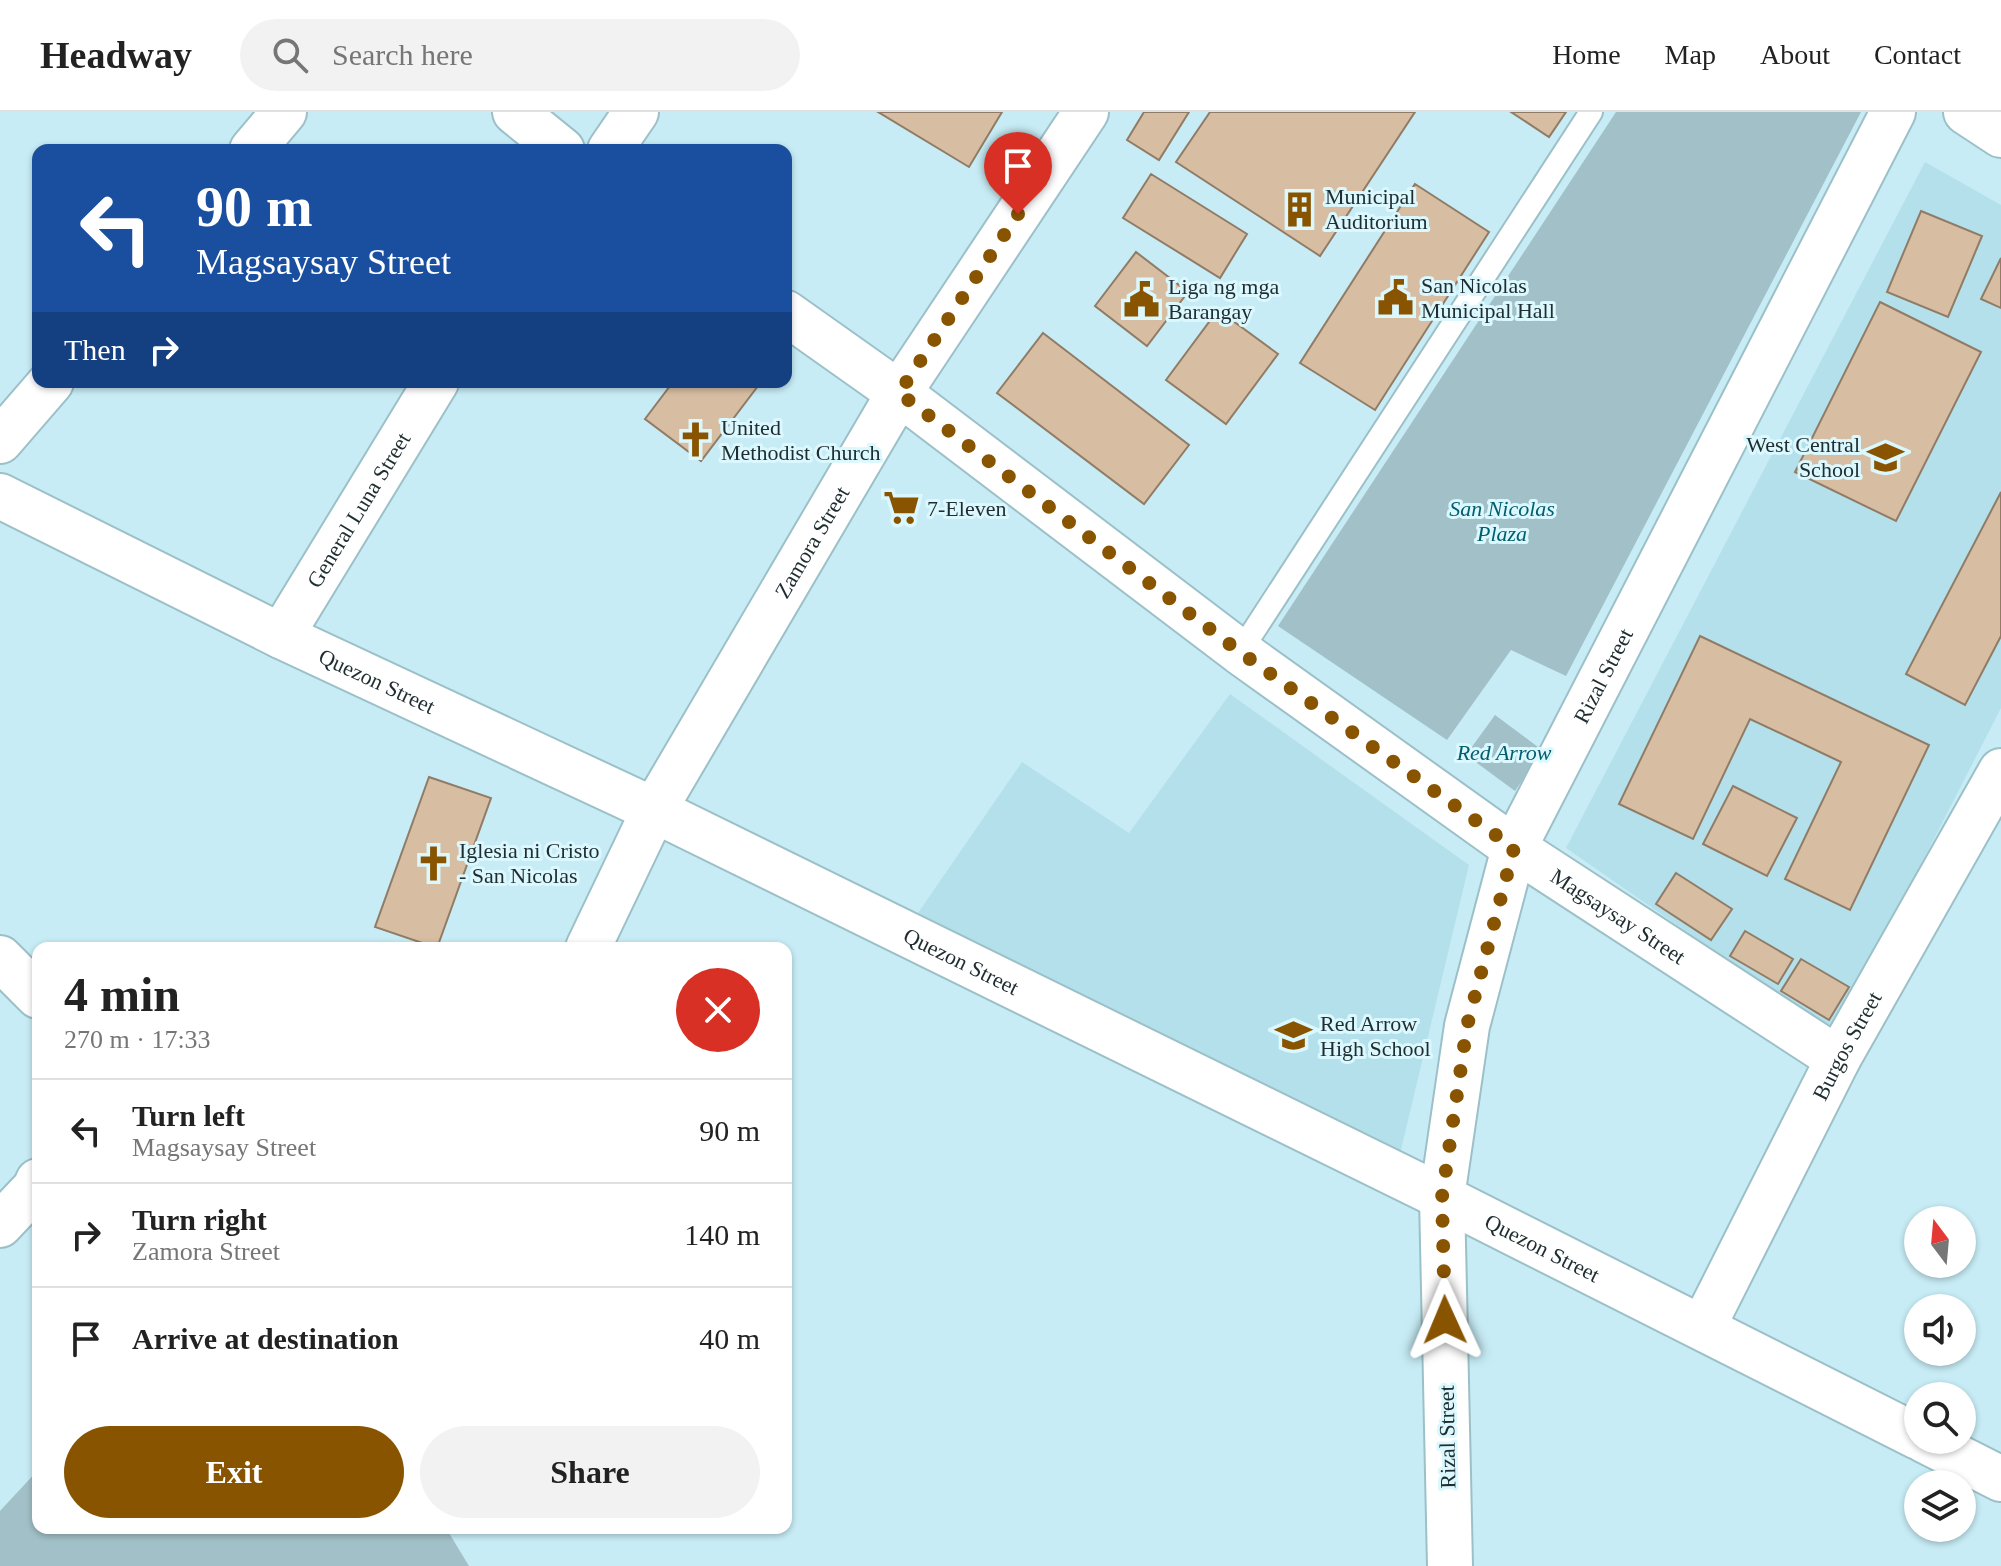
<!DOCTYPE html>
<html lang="en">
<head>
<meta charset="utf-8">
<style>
  body { margin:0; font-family:Georgia,serif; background:#f2f2f2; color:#222; height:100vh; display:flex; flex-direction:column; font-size:30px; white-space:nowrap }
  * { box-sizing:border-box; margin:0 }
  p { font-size:26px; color:#767676 }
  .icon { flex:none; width:44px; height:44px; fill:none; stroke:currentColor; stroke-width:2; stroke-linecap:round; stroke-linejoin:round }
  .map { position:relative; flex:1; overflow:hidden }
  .side { position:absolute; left:32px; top:830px; width:760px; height:592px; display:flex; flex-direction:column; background:#fff; border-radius:16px; box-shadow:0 2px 6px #0004 }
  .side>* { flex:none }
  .top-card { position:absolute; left:32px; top:32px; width:760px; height:244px; border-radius:16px; box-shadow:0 2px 6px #0004; background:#1a4fa0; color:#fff; overflow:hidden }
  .needle { width:52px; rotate:344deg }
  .fabs { position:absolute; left:1904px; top:1094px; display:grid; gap:16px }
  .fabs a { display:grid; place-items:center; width:72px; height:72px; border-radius:50%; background:#fff; box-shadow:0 2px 6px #0004; font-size:40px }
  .pin { position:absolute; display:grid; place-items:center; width:68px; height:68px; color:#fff; margin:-82px -34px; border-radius:50% 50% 50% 0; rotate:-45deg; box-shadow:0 0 8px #0007 }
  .pin .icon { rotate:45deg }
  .me { position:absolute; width:88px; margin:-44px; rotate:359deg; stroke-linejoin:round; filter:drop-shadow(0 0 6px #0008) }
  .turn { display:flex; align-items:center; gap:28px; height:168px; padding:0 32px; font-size:36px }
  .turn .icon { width:104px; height:104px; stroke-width:2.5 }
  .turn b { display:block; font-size:56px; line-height:68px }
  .then { display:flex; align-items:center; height:76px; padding:0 32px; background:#0003; gap:16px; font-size:30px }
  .round { display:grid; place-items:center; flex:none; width:84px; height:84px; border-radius:42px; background:#f2f2f2 }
  .summary { display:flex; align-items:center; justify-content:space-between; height:136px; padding:0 32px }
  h1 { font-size:48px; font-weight:700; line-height:60px }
  .action { display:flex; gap:16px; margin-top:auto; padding:16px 32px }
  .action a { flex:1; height:92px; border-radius:48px; background:#885400; color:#fff; font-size:32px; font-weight:700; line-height:92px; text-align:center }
  .action a+a { background:#f2f2f2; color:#222 }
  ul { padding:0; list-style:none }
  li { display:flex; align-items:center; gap:24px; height:104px; padding:0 32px; border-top:2px solid #e0e0e0 }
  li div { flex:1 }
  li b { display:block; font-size:30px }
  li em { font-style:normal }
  header { display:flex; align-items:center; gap:48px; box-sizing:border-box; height:112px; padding:0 40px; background:#fff; border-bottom:2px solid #e0e0e0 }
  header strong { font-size:38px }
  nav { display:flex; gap:44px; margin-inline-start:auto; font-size:28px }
  .search { width:560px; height:72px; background:#f2f2f2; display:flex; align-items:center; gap:20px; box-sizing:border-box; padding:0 28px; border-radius:44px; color:#767676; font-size:30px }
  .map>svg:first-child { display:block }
</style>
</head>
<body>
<header>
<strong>Headway</strong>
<div class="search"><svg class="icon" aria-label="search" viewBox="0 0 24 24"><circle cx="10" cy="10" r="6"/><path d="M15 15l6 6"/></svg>Search here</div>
<nav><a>Home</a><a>Map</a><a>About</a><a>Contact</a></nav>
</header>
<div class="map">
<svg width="2001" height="1454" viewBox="0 0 2001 1454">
  <rect width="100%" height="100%" fill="#c7ecf5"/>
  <path fill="#b3e0eb" d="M1925 50 2001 93V596L1834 922 1566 736Z
    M1230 582 1469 753 1399 1046 918 801 1022 650 1129 721Z"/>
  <path fill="#a2c0c7" d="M1616 0H1861L1566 564 1511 538 1447 628 1278 514Z
    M1495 603 1542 638 1515 679 1466 643Z
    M38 1358V1416H446L469 1454H0V1399Z"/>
  <path fill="#d7bea2" stroke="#907c66" stroke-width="2" d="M878 0H1002L969 55Z
    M1144 0H1189L1159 48 1127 28Z
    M1210 0H1415L1320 144 1176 50Z
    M1511 0H1566L1549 25Z
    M1151 62 1247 122 1220 166 1123 106Z
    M1415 72 1489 120 1375 298 1300 251Z
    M1921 99 1982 124 1948 205 1887 180Z
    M1136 140 1188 180 1147 234 1095 194Z
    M2001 146V196L1981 187Z
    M1880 190 1981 240 1896 409 1795 360Z
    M1218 198 1278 242 1226 312 1166 268Z
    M1043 221 1189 333 1144 392 997 281Z
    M673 270H761L701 349 645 307Z
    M2001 380V524L1965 593 1906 562Z
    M1700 524 1929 633 1850 798 1785 767 1841 650 1750 607 1693 727 1619 692Z
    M429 665 491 686 437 836 375 815Z
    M1733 674 1797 706 1767 764 1703 732Z
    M1676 761 1732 797 1711 828 1656 792Z
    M1745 819 1793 847 1778 872 1730 844Z
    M1801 847 1849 875 1829 908 1781 879Z"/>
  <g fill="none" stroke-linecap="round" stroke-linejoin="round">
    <defs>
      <path id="service" d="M1240 540 1591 0"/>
      <g id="minor">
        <path d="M515 0 562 38"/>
        <path d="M610 38 636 0"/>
        <path id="s1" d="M786 201 899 281 1240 540 1514 736 1838 947"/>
        <path id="s2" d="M281 524 436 270"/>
        <path id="s3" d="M588 836 654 698 899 281 1086 0"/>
        <path d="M0 846 38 884"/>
        <path d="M0 1113 35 1076 38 1069"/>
        <path id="s4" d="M1703 1215 1838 947 2001 659"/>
      </g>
      <g id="tertiary">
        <path d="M252 38 284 0"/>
        <path d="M0 329 51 270"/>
        <path id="s5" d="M0 384 281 524 654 698 1442 1085 1918 1325"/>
        <path d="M1924 1328 2001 1367"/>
      </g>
      <path id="secondary" d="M1966 0 2001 23"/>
      <g id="primary">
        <path id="s6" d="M1450 1454 1442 1085 1467 914 1514 736 1893 0"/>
      </g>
    </defs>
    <use href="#service" stroke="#9cc0c8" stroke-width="26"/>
    <use href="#minor" stroke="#9cc0c8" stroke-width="48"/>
    <use href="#tertiary" stroke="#9cc0c8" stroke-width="48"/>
    <use href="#secondary" stroke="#9cc0c8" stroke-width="48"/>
    <use href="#primary" stroke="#9cc0c8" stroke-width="48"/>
    <use href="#service" stroke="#fff" stroke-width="22"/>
    <use href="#minor" stroke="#fff" stroke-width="44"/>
    <use href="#tertiary" stroke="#fff" stroke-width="44"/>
    <use href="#secondary" stroke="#fff" stroke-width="44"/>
    <use href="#primary" stroke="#fff" stroke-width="44"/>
  </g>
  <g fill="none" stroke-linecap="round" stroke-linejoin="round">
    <path stroke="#885400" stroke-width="14" stroke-dasharray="0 25.2" d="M1018 102 899 281 1240 540 1514 736 1467 914 1442 1085 1445 1208"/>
  </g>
  <defs>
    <symbol id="building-bare" viewBox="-9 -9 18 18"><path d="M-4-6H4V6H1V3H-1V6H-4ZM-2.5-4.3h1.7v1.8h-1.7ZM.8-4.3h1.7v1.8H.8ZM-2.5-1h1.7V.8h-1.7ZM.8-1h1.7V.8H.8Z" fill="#885400" stroke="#dbf8ff" stroke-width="2.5" paint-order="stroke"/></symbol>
    <symbol id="civic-bare" viewBox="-9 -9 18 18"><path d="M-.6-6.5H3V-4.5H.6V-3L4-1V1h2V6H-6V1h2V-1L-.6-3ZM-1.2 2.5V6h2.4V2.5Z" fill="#885400" stroke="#dbf8ff" stroke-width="2.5" paint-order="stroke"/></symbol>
    <symbol id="church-bare" viewBox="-9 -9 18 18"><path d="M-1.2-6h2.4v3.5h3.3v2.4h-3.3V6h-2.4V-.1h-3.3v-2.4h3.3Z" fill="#885400" stroke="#dbf8ff" stroke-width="2.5" paint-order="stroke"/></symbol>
    <symbol id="school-bare" viewBox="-9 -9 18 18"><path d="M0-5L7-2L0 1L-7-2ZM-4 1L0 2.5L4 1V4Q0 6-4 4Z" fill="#885400" stroke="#dbf8ff" stroke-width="2.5" paint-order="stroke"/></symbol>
    <symbol id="supermarket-bare" viewBox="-9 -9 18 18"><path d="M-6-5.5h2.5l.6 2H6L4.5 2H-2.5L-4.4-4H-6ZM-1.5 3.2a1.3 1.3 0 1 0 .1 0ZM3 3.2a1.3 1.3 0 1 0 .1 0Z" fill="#885400" stroke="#dbf8ff" stroke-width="2.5" paint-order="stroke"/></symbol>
  </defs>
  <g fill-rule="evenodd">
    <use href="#building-bare" x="1274" y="72" width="51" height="51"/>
    <use href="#civic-bare" x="1370" y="160" width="51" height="51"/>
    <use href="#civic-bare" x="1116" y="162" width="51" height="51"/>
    <use href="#church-bare" x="670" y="302" width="51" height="51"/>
    <use href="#school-bare" x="1860" y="320" width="51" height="51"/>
    <use href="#supermarket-bare" x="876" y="370" width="51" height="51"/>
    <use href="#church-bare" x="408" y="726" width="51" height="51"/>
    <use href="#school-bare" x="1268" y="898" width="51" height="51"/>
  </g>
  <g text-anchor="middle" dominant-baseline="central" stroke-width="6" stroke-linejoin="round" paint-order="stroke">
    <g font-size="22" fill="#1f2d30" stroke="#dbf8ff" text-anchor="start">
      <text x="1325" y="84">Municipal<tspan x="1325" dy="25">Auditorium</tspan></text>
      <text x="1421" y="173">San Nicolas<tspan x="1421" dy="25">Municipal Hall</tspan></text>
      <text x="1168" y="174">Liga ng mga<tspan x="1168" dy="25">Barangay</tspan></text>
      <text x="721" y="315">United<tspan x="721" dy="25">Methodist Church</tspan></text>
      <text x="1860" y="332" text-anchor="end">West Central<tspan x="1860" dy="25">School</tspan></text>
      <text x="927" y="396">7-Eleven</text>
      <text x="459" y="738">Iglesia ni Cristo<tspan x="459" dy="25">- San Nicolas</tspan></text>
      <text x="1320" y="911">Red Arrow<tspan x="1320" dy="25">High School</tspan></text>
    </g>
    <g font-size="22" font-style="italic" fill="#025d6c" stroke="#dbf8ff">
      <text x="1502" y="396">San Nicolas<tspan x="1502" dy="25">Plaza</tspan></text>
      <text x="1504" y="640">Red Arrow</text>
    </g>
    <g font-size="22" fill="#1f2d30" stroke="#dbf8ff">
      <text stroke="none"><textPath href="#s2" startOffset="148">General Luna Street</textPath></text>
      <text stroke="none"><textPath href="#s3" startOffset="464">Zamora Street</textPath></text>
      <text stroke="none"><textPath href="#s6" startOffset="920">Rizal Street</textPath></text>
      <text stroke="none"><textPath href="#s5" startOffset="420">Quezon Street</textPath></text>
      <text stroke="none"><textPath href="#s1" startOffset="1028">Magsaysay Street</textPath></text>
      <text stroke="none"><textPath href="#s5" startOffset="1068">Quezon Street</textPath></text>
      <text stroke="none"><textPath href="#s4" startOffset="316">Burgos Street</textPath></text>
      <text stroke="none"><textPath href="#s5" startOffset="1716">Quezon Street</textPath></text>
      <text transform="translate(1447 1325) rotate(-91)">Rizal Street</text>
    </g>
  </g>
</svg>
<div class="fabs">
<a><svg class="needle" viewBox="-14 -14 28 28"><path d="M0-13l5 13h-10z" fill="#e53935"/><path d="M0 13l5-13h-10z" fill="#767676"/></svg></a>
<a><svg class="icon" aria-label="sound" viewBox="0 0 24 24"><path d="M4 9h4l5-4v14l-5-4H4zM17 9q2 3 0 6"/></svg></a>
<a><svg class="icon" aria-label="search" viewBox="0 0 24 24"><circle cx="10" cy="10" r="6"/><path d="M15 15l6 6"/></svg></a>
<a><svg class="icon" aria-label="layers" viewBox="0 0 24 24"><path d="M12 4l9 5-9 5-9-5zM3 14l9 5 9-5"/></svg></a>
</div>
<div class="pin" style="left:1018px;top:102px;background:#d93025"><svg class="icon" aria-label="arrive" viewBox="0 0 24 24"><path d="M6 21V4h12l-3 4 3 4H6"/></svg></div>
<svg class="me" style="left:1445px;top:1208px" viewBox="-20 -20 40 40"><path d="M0-17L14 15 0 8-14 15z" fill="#885400" stroke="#fff" stroke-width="4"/></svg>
<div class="top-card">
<div class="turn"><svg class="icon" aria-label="left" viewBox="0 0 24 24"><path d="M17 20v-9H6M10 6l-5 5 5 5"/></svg><div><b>90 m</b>Magsaysay Street</div></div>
<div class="then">Then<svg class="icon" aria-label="right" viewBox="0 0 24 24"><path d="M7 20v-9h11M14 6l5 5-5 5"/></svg></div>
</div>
<section class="side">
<div class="summary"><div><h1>4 min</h1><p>270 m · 17:33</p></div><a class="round" style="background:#d93025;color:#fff"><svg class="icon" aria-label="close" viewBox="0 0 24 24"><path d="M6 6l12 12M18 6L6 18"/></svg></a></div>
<ul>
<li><svg class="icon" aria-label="left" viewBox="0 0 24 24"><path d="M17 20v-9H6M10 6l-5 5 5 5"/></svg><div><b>Turn left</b><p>Magsaysay Street</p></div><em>90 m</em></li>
<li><svg class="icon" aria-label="right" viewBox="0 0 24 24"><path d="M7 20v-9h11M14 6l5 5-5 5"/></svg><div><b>Turn right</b><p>Zamora Street</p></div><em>140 m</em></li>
<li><svg class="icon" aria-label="arrive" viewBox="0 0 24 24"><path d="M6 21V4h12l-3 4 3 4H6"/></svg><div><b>Arrive at destination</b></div><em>40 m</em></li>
</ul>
<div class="action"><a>Exit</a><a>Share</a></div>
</section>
</div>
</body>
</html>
